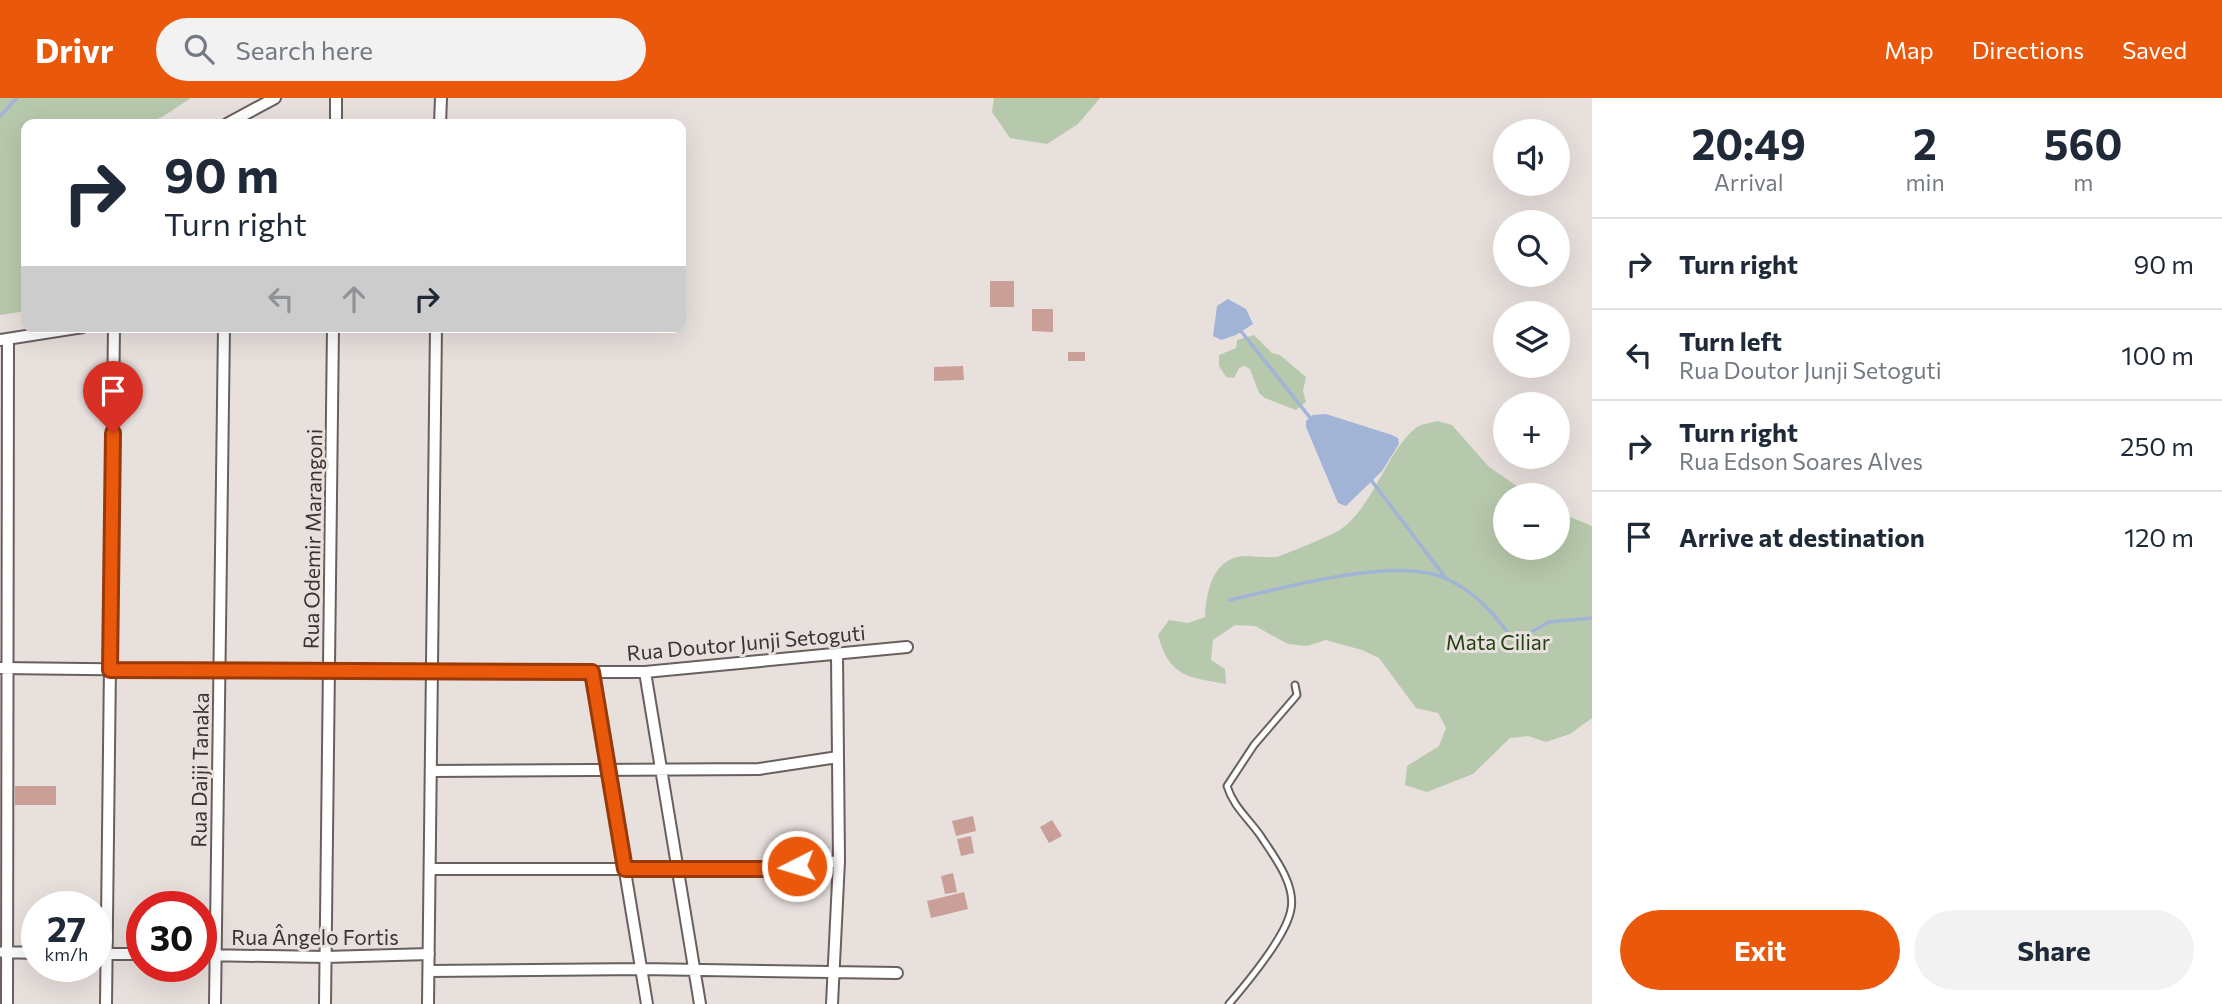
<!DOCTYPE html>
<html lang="en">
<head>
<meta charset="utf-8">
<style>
  body { margin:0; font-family:Commissioner,sans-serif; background:#f2f2f3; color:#1f2937; height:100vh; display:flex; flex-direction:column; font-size:26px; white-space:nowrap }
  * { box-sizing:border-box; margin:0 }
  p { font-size:23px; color:#747a83 }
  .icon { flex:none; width:38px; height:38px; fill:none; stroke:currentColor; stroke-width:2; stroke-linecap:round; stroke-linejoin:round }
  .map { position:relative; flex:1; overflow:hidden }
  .panel { display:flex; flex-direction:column; background:#fff; width:630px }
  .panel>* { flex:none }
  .banner { position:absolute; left:21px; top:21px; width:665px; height:214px; border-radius:14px; box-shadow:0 7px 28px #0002; background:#fff; color:#1f2937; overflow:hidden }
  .controls { position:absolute; left:1493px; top:21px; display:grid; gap:14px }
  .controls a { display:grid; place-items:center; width:77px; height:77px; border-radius:50%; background:#fff; box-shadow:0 7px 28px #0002; font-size:35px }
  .speed { position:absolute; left:21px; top:793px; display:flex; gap:14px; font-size:35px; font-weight:700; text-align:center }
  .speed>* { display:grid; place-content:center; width:91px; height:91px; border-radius:50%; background:#fff; box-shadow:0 7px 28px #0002; line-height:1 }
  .speed small { font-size:18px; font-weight:400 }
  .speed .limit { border:10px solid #d22; background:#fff; color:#111 }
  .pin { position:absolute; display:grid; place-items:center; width:60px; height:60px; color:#fff; margin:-72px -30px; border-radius:50% 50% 50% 0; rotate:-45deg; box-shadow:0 0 7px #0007 }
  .pin .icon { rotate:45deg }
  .me { position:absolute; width:77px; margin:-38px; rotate:265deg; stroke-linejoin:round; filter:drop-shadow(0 0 5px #0008) }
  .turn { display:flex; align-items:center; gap:24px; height:147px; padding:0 28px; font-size:32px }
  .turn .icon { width:91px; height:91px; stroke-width:2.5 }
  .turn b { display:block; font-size:49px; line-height:60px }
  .lanes { display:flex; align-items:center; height:66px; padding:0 28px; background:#0003; justify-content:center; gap:35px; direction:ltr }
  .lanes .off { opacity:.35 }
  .eta { display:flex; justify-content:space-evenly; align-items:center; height:119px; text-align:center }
  .eta b { font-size:42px; font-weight:700; line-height:49px }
  .cta { display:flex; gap:14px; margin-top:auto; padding:14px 28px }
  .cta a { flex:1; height:80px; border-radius:42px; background:#ea580c; color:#fff; font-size:28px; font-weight:700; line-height:80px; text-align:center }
  .cta a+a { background:#f2f2f3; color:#1f2937 }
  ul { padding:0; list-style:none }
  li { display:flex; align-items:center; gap:21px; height:91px; padding:0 28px; border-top:2px solid #e0e1e3 }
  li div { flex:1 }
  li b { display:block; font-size:26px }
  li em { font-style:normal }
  header { display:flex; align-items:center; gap:42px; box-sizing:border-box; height:98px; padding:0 35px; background:#ea580c; color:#fff }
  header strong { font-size:33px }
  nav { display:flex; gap:38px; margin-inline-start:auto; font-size:24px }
  .search { width:490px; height:63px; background:#f2f2f3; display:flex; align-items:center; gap:18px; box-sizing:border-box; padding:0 24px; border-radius:38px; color:#747a83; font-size:26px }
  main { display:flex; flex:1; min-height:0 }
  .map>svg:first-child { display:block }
</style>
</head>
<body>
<header>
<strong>Drivr</strong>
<div class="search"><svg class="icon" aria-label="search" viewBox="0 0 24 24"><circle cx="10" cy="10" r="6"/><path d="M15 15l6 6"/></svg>Search here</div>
<nav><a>Map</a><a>Directions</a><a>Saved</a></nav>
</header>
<main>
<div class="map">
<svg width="1592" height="906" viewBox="0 0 1592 906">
  <rect width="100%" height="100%" fill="#e8e0dd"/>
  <path fill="#b7c9ac" d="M0 0H191L162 19 142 26H26V213L0 217Z
    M994 0H1100L1078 26 1047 46 1010 40 992 14Z
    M1254 237 1272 255 1280 257 1306 279 1303 293 1306 304 1296 312 1265 300 1259 295 1250 271 1244 268 1239 270 1234 280 1226 279 1219 268V257L1236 250 1237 242Z
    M1437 323 1452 327 1489 369 1530 397H1505V450H1558V414L1592 428V620L1570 636 1546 644 1528 638 1510 640 1473 676 1427 694 1405 687 1407 668 1439 648 1446 630 1438 615 1416 610 1379 560 1362 552 1326 542 1307 548 1288 546 1255 528 1235 527 1213 542 1211 562 1225 571 1226 586C1188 579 1169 579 1158 537L1169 522 1188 525 1205 519C1206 495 1212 460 1244 458 1254 458 1265 460 1276 459 1284 457 1332 437 1340 432 1375 407 1386 353 1417 329 1422 326 1431 325 1437 323Z"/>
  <path fill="#a2b4d5" d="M1228 201 1246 211 1253 226 1236 237 1221 242 1213 238 1217 208Z
    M1326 316 1392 337 1398 340 1399 346 1382 373 1346 408 1338 405 1306 329V323L1313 317Z"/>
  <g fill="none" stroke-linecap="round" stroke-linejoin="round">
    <path stroke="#a2b4d5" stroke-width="3.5" d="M0 18 17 0
      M1240 232 1312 322
      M1371 382 1445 479
      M1230 502C1284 490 1397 457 1447 481 1475 494 1493 514 1510 538L1526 537 1549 524 1592 520"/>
  </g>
  <path fill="#c99f98" d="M990 183H1014V209H990Z
    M1032 211H1053V234L1032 233Z
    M1068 254H1085V263H1068Z
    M963 268 964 282 934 283V269Z
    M15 688H56V707H15Z
    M973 718 976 733 956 738 952 723Z
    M1052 722 1062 738 1049 745 1040 729Z
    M971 738 974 755 961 758 957 741Z
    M953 775 957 794 945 796 941 778Z
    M964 794 968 811 931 820 927 803Z"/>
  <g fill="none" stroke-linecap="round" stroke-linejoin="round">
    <defs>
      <path id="service" d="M1229 906C1247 885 1287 837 1291 811 1296 786 1273 757 1260 737 1248 720 1233 708 1227 688L1254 647 1297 597 1295 587"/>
      <path id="minor" d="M227 26 275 0
        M336 26V0
        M440 26 441 0
        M0 242 83 229
        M0 570 329 574H645L907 549
        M592 574 647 906
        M645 574 700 906
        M431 673 759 671 838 659
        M430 771H776L839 763
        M3 854 37 855
        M96 856H142
        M201 857 326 859 429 856
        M429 873 641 871 897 875
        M7 906 8 241
        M106 906 114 229
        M215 906 224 229
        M325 906 333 229
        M428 906 436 229
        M832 906 839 763 837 557"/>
    </defs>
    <use href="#service" stroke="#68605e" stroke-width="9"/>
    <use href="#minor" stroke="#68605e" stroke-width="14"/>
    <use href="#service" stroke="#fff" stroke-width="5"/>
    <use href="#minor" stroke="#fff" stroke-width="10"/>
  </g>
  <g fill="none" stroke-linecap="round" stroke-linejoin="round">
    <defs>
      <path id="route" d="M113 335 110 572 592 574 625 771H776L797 768"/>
    </defs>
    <use href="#route" stroke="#983908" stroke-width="18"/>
    <use href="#route" stroke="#ea580c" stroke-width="12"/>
  </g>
  <g text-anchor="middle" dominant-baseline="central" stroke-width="6" stroke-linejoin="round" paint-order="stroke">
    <g font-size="21" fill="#373433" stroke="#e8e0dd">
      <text transform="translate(312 441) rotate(-89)">Rua Odemir Marangoni</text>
      <text transform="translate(746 544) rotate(-5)">Rua Doutor Junji Setoguti</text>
      <text transform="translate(199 672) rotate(-89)">Rua Daiji Tanaka</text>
      <text x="315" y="838">Rua Ângelo Fortis</text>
    </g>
    <g font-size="21" fill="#264110" stroke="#e8e0dd">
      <text x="1498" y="543">Mata Ciliar</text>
    </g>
  </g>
</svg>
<div class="controls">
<a><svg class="icon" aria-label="sound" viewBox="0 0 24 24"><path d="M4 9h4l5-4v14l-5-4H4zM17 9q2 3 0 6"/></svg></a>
<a><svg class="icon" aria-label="search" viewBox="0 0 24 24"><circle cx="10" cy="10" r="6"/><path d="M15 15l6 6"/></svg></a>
<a><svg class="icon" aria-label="layers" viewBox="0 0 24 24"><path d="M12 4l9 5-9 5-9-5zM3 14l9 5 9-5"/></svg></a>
<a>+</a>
<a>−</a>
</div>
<div class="speed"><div>27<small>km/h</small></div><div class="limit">30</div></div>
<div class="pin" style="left:113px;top:335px;background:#d93025"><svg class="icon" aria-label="arrive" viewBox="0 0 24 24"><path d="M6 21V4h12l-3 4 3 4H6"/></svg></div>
<svg class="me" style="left:797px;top:768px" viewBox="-20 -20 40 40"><circle r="17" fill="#ea580c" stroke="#fff" stroke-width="3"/><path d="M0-11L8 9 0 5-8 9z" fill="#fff"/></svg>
<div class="banner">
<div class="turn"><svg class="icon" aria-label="right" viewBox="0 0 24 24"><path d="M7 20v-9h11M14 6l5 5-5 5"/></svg><div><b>90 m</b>Turn right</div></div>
<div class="lanes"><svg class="icon off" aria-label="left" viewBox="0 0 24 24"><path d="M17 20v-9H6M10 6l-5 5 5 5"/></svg><svg class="icon off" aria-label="ahead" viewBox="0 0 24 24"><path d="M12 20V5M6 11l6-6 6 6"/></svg><svg class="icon" aria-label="right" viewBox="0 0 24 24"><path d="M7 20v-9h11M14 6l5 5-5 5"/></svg></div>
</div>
</div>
<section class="panel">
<div class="eta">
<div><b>20:49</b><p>Arrival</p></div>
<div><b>2</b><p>min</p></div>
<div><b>560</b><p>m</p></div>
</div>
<ul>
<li><svg class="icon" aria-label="right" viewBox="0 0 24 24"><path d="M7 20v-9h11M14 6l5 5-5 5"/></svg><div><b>Turn right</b></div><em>90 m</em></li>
<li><svg class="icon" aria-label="left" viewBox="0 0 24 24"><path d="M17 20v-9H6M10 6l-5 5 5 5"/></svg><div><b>Turn left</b><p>Rua Doutor Junji Setoguti</p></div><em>100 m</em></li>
<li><svg class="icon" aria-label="right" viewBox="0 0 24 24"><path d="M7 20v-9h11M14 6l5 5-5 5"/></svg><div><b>Turn right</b><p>Rua Edson Soares Alves</p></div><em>250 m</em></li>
<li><svg class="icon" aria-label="arrive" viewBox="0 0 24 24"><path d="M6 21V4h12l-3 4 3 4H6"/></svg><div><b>Arrive at destination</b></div><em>120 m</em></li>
</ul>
<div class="cta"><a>Exit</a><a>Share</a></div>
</section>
</main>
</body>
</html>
